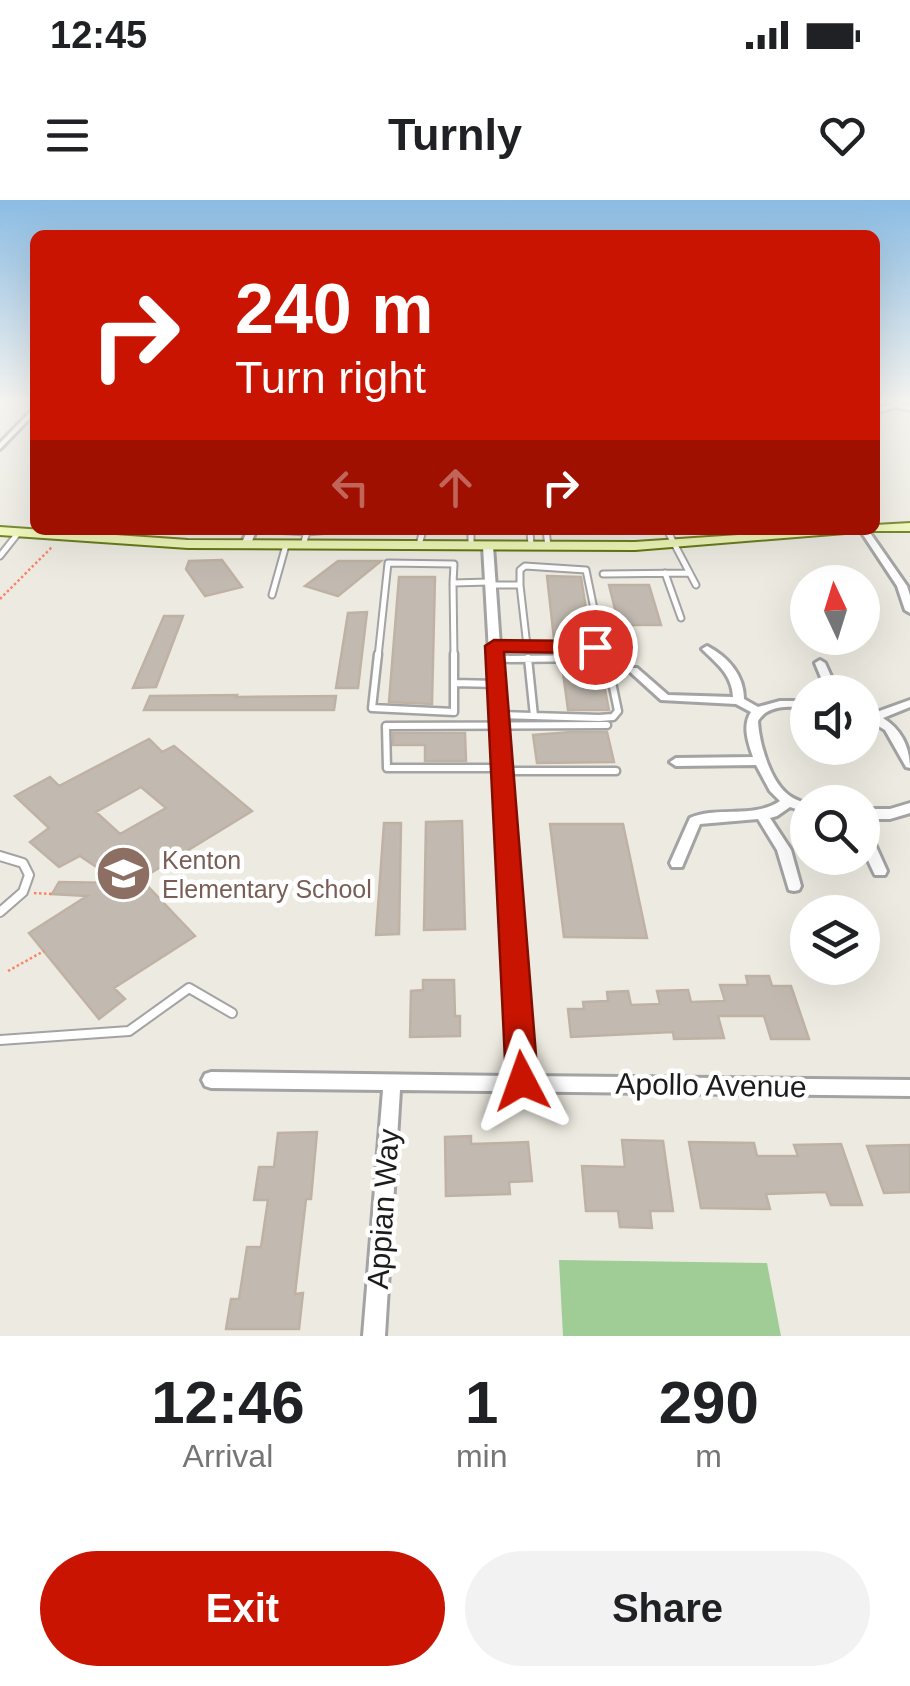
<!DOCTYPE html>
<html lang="en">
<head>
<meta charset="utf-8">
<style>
  body { margin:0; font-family:Arial,sans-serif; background:#f2f2f2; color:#202124; height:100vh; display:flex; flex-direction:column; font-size:38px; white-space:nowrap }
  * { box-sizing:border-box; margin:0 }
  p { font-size:32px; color:#757577 }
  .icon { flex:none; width:55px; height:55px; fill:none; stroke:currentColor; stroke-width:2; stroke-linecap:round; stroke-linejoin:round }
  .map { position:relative; height:1136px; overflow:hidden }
  .details { display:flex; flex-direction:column; background:#fff; flex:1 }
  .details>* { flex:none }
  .hud { position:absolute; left:30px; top:30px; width:850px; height:305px; border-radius:15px; box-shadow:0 10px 40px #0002; background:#c81400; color:#fff; overflow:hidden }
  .needle { width:65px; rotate:356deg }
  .tools { position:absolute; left:790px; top:365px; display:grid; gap:20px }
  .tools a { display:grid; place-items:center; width:90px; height:90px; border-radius:50%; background:#fff; box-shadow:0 10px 40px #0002; font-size:50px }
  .pin { position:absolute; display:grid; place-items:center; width:85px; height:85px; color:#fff; margin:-42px; border:5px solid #fff; border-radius:50%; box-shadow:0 2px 10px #0007 }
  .me { position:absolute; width:110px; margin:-55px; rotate:356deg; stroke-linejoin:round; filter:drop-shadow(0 0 8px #0008) }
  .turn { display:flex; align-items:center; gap:35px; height:210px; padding:0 40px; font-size:45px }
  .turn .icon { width:130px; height:130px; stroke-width:2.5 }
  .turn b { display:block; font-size:70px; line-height:85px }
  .lanes { display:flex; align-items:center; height:95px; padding:0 40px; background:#0003; justify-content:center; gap:50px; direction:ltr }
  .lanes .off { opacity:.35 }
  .eta { display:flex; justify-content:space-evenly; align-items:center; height:170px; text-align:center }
  .eta b { font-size:60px; font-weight:600; line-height:70px }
  .cta { display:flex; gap:20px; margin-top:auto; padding:20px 40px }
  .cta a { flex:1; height:115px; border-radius:60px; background:#c81400; color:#fff; font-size:40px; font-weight:600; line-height:115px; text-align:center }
  .cta a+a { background:#f2f2f2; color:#202124 }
  .status { display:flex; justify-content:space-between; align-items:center; height:70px; padding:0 50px; background:#fff; direction:ltr }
  .status svg { height:28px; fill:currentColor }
  header { display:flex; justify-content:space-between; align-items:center; height:130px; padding:0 40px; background:#fff; font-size:45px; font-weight:600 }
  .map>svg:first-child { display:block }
</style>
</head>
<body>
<div class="status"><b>12:45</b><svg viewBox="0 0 49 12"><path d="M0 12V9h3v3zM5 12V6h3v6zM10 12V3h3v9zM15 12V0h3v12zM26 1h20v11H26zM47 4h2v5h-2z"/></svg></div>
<header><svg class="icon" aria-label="menu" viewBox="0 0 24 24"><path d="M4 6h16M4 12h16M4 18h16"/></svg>Turnly<svg class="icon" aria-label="heart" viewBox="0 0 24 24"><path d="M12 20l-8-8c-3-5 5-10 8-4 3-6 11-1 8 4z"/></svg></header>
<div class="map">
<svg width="910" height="1136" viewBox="0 0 910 1136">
  <rect width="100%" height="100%" fill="#edebe1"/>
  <path fill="#a0cd96" d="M559 1060 767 1063 781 1136H563Z"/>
  <path fill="#c2bab1" stroke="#bfb2a4" stroke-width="2.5" fill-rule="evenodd" d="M222 360 242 387 205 396 186 369 189 361Z
    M338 361H381L338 396 305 386Z
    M547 376 581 377 591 441 554 439Z
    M399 377H435L432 504 389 502Z
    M609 385H649L661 425H619Z
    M367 412 358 488H336L348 413Z
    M164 416H183L156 487 133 488Z
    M562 465H600L609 510H568Z
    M237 495 236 497 336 496 334 510H144L150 496Z
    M571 532H607L614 562 537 563 533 535Z
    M393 533H465L466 561H425V545H393Z
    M149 539 162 552 174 546 252 611 141 679 195 736 114 788 125 799 99 819 29 733 87 696 52 694 59 682 120 683 80 656 59 667 30 642 49 628 15 596 50 577 59 586ZM141 587 166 608 120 634 96 612Z
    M462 621 465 729 424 730 426 622Z
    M384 623H401L399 734 376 735Z
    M550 624H623L647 738 564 737Z
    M746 776H769L772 786H791L809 839H771L764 816H718L724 838 674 839 673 832 571 837 568 809H584L583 802 608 801 607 792 628 791 631 805 660 804 657 791 688 790 691 802 725 801 720 785H748Z
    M423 780H454L455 816H460V836L410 837 411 791 423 790Z
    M317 932 311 999H306L295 1094 303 1093 299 1129H226L231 1099H239L247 1047H261L268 1000H254L259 967H274L278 933Z
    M471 936V944L528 942 532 981 509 982 510 994 446 996 445 937Z
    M622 940 663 941 673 1011H650L652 1028 620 1027 618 1011H586L582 966 625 967Z
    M689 942 754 943 757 956H798L794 945 841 944 862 1005H831L826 992 766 994 770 1009 701 1008Z
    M910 945V992L884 993 867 946Z"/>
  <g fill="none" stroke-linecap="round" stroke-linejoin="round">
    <defs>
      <path id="lane-far2" d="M274 330 307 332
        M471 330V345
        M530 330 531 346
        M546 330 548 346
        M667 330 696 385
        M303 345 307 332 330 330
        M419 345 423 330
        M0 356 19 332
        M665 373 681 418
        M603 374 689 373
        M453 383 454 457
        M453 383 489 382
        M492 385H520L527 446H494
        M520 385V370L525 366 586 370 601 443 595 447 527 446
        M272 395 286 345
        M378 457 388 363 454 364 453 383"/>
      <path id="lane-far1" d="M378 454 372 508 454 512V454
        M528 458 534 516
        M496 459 603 458 608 463 618 511 613 517 599 518 498 515
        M454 483 497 484
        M500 568H387L386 526 607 525
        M503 571H616"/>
      <path id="lane" d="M0 656 23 663 29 675 23 692 0 712
        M0 840 129 831 189 788 232 813"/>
      <path id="street" d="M895 203 910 206V210L895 207 875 213V209Z
        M35 207V213L0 249V243Z
        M248 330H256L251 344 246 347 241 344Z
        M860 330H868L907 386 910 395V413L905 410 897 386Z
        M488 343 493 346 530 876 910 880V896L400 890 385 1136H363L383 890 211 888 205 886 202 880 205 874 211 872 513 876 483 346Z
        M707 446C728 457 744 475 744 499L758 507 780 501H808V507C789 507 768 504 758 521 759 542 769 577 785 592 791 598 799 601 808 604V613L790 607 777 616 770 618 791 650 801 686 799 690 794 691 789 690 777 650 758 619 700 624 682 667H672L670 663 690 618C718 606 754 619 780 601L770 591 756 565 676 566 670 562 676 558 753 557C748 542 742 526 751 512L736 504 661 500 628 470 629 468H637L668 495 733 497C732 474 717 464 702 449Z
        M820 460 825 463 838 492H827L815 463Z
        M910 500V507L883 518C901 529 910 547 910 568L906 567 885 530 862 516V508L874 513Z
        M910 603V613L890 619H862V609H890Z
        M862 626 869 631 887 671 885 675H875L873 671 862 647Z"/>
      <path id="secondary" d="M910 323V331H870L635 350 188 348 0 335V327L188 340 635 342 811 330H875V325Z"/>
    </defs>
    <use href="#lane-far2" stroke="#a3a3a3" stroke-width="9"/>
    <use href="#lane-far1" stroke="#a3a3a3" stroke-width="11"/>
    <use href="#lane" stroke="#a3a3a3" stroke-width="12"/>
    <use href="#street" stroke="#a3a3a3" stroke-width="6"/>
    <use href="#secondary" stroke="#5b7104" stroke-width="4"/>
    <path stroke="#fa8466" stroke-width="2.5" stroke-dasharray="2.5 2.5" stroke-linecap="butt" d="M0 399 52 347
      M34 693 52 694
      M8 771 44 751"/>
    <use href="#lane-far2" stroke="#fff" stroke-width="5"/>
    <use href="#lane-far1" stroke="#fff" stroke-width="6"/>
    <use href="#lane" stroke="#fff" stroke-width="8"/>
    <use href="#street" fill="#fff" fill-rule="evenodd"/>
    <use href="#secondary" fill="#eff9b3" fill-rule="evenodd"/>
  </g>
  <linearGradient id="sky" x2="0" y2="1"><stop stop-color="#8bbce3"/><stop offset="0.56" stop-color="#f7f6f2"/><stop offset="1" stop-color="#f7f6f2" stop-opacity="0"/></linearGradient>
  <rect width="910" height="360" fill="url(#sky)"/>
  <path fill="#c81400" stroke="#820d00" stroke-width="2.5" d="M494 440 595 441 605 447 595 453 504 452 538 881 533 891 522 896 511 891 506 881 485 446Z"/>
  <defs>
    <symbol id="school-disc" viewBox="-11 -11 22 22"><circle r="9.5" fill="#8d6e63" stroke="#fff"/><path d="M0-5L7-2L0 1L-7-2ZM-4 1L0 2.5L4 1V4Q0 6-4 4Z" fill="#fff"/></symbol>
  </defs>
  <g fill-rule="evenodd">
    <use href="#school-disc" x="92" y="642" width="63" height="63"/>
  </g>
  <g text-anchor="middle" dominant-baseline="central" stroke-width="9" stroke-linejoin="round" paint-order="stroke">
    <g font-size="25" fill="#785e54" stroke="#fff" text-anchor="start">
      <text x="162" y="660">Kenton<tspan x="162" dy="29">Elementary School</tspan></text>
    </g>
    <g font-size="30" fill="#1c1c1c" stroke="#fff">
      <text transform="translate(711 885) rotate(1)">Apollo Avenue</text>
      <text transform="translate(383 1009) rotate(-86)">Appian Way</text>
    </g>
  </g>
</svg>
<div class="tools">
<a><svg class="needle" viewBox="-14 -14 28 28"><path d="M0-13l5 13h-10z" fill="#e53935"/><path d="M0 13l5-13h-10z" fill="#757577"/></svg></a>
<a><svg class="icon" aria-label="sound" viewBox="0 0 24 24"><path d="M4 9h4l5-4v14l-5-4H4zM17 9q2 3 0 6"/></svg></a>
<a><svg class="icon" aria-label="search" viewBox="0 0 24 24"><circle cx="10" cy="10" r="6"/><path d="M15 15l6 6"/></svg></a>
<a><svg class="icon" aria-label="layers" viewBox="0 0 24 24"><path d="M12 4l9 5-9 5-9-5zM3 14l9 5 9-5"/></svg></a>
</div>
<div class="pin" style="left:595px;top:447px;background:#d93025"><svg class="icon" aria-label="arrive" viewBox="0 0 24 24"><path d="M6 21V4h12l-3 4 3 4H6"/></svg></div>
<svg class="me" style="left:522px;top:881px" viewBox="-20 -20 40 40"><path d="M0-17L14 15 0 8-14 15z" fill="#c81400" stroke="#fff" stroke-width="4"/></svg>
<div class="hud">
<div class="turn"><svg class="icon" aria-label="right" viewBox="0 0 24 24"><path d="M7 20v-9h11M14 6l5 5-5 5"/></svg><div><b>240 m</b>Turn right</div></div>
<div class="lanes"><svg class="icon off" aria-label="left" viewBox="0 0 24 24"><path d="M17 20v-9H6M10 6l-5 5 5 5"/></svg><svg class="icon off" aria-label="ahead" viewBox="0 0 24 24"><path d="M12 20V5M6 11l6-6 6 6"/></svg><svg class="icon" aria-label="right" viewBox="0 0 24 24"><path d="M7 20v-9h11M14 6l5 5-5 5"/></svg></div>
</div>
</div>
<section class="details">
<div class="eta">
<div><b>12:46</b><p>Arrival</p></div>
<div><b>1</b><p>min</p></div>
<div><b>290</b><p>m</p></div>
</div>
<div class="cta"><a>Exit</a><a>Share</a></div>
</section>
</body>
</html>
